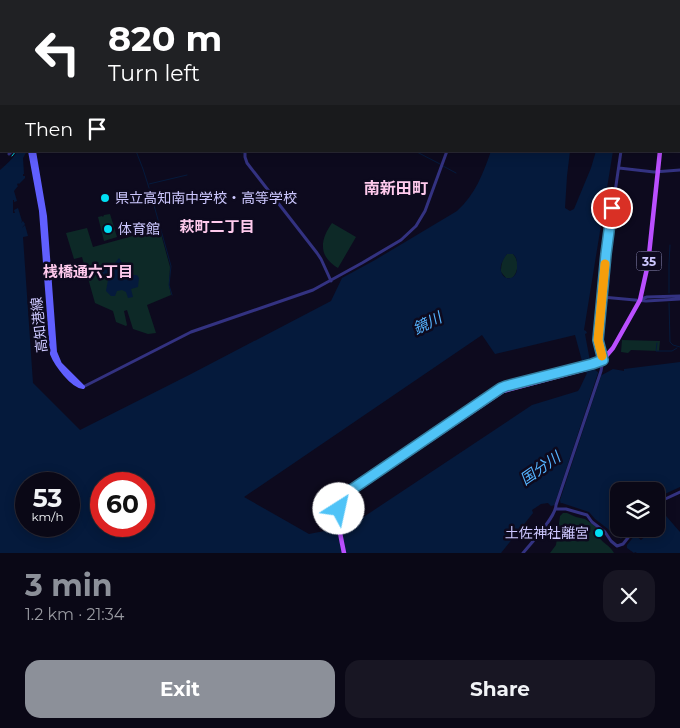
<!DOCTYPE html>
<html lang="en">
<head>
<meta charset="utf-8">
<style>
  body { margin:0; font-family:Montserrat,"Noto Sans JP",sans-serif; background:#181623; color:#f1f3f6; height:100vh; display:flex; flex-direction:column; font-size:19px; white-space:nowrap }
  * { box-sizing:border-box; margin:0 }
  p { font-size:16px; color:#999aa1 }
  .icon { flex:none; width:28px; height:28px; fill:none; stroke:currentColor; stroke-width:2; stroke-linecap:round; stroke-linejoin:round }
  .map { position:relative; height:553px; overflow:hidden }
  .panel { display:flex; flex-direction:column; background:#0a0816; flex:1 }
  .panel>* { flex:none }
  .guide { position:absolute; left:0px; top:0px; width:680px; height:152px; box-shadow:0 2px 12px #0003,0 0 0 1px #2a2935; background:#202124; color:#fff; overflow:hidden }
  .fabs { position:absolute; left:610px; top:482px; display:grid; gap:10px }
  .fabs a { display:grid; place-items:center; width:55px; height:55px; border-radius:10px; background:#0a0816; box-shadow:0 2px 12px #0003,0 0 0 1px #2a2935; font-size:25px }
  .speed { position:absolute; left:15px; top:472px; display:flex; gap:10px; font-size:25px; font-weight:700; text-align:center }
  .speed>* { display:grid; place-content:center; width:65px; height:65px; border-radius:50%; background:#0a0816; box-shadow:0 2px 12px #0003,0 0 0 1px #2a2935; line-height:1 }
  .speed small { font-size:12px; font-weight:400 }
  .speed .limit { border:8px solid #d22; background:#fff; color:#111 }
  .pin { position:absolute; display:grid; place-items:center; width:42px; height:42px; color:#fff; margin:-21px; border:2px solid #fff; border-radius:50%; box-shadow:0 1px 5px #0007 }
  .me { position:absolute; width:55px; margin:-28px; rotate:35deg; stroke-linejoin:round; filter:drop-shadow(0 0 4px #0008) }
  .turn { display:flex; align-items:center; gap:18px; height:105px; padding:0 25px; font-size:22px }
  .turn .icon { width:65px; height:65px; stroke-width:2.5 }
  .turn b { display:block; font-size:35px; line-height:42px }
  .then { display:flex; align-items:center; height:48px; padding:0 25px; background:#0003; gap:10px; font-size:19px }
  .round { display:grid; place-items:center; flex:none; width:52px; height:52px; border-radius:15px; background:#181623 }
  .head { display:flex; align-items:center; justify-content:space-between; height:85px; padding:0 25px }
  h1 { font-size:30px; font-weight:700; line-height:38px; color:#8c9099 }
  .primary-button { display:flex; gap:10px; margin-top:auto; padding:10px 25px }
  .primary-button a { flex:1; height:58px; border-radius:15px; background:#8c9099; color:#fff; font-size:20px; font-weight:700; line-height:58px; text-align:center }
  .primary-button a+a { background:#181623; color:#f1f3f6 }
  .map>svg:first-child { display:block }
</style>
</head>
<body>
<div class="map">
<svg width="680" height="553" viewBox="0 0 680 553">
  <rect width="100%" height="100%" fill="#0d0a1e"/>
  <path fill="#0d2927" d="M110 214 117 237 104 241 98 217 102 216 103 217 104 215Z
    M332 223 356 237 338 268C318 256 320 240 332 223Z
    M87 228 93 247 158 229 160 234H161L170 267 169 285 171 295 147 305 156 333 148 334 133 329 127 310 124 311 127 325 126 326 116 322 113 311 95 303 82 257 74 259 66 233Z
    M507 254H513C519 260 519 272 512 278H506L501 272C501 266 502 258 507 254Z
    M622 340 660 341 659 351 631 350 628 353 621 352Z
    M563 513H567L576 517 585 519 599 529H596C598 543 609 543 614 553H550L556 545 560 516Z"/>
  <path fill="#051a3c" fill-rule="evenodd" d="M18 151H27L23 158 24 174H23V176H25V178L19 184 18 183 17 185 18 186 14 191 17 201 14 202V200H13V213H15L14 210 18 208 22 221 21 223 23 221 25 224 22 228 25 225 28 236 23 237 33 383 80 430 191 374 331 301 342 278 375 260 457 211C475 195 483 174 491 151H570L567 176 565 208 570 211 574 209 591 168 596 151H613L584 330 586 331 587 333 585 334 590 361H589L591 362 593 370H595L602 375 613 369 624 371V369L680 362V487L656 498V491H619V529H629L621 539 612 532 611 533 608 529 595 519 589 512 562 503 551 506 548 503 541 504 532 510 533 513 501 553H0V170C6 165 12 159 18 151ZM507 254H513C517 258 517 261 517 266 518 284 498 281 501 265 503 260 504 258 507 254ZM482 335 495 354 575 335 585 372 587 373 580 388 578 391 532 405 350 526 309 534 244 497ZM26 484H69V526H26ZM101 484H144V526H101Z
    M119 258 123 264H125L128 263 126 265H123L121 271H126L128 266 131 265 133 270 130 272V274L132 275H137L139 278 138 287 131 289 133 297 128 298 126 292 122 290 117 291 115 296H111L106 291 108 280 101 272V267C105 260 109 264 114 264Z
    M660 509 680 532V553H637L635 552 634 553 627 548V545L635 535 641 540 648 534 650 536 654 529H656L657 526 656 525V513L660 511Z"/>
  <path fill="#0d0a1e" d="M599 370 602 371V373L560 500 561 505 554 506Z"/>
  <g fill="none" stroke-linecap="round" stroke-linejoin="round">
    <path stroke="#051a3c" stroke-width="1" d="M0 54H1
      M0 106H1
      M136 151 143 169 150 191 171 266 169 285 172 295
      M236 151 242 153
      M415 151 440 164
      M443 166 456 173
      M149 184 187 175
      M669 293V264L670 245
      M669 303 670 342 673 345 680 347
      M657 343 656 351H672L677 348"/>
    <path stroke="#051a3c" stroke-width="4.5" d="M645 534 646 535"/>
    <path stroke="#333281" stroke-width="3" d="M353 1V0
      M356 1V0
      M473 1 474 0
      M645 1V0
      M679 111H680
      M245 151V157L247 163 317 253 321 259 331 281
      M9 154 12 151
      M619 168 654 172 680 170
      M602 297 646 301 680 299
      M641 299 647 297 680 296
      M83 387 191 332 313 290 362 263 401 240 416 226 425 211 447 151
      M656 504 663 500 680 492
      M557 509H566L587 515 592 522 605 532 611 541 617 546 623 544 635 529
      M523 553C531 543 556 517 556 505L601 371 603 360 598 340 606 254 621 151"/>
    <path stroke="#605fff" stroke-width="4" d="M30 151 41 211 52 354C56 364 72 386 83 387
      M34 151 45 216 55 352 60 364 83 387"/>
    <path stroke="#ba4fff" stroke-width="4.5" d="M128 1 129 0
      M135 1 136 0
      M675 1V0
      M0 133 1 132
      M499 390 506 386 547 376
      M429 437 470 409
      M342 500 503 391 593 367 601 362 613 348 640 300 648 264 660 151
      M344 553C340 531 331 506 351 490L406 453"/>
    <path stroke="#00dff3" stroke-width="1" d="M132 1 133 0
      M12 156 16 151"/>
  </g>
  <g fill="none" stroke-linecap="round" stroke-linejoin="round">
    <defs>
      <path id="route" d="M339 509 344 497 351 490 501 388 506 386 592 364 603 360 598 340 606 254 612 208"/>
    </defs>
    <use href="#route" stroke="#337fa1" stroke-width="12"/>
    <use href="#route" stroke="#4fc3f7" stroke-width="9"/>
    <path stroke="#f59e0b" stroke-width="9" d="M602 356 598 340 605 264"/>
  </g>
  <g fill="#00dff3" stroke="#0d0a1e" stroke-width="2">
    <circle cx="105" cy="198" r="5"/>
    <circle cx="108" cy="229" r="5"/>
    <circle cx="599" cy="533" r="5"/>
  </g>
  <g text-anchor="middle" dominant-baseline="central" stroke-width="5" stroke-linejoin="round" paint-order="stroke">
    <rect fill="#0d0a1e" stroke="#938fbc" stroke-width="1" x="636.5" y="251.5" width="25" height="19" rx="4"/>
    <g font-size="12" font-weight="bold" fill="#cdc8ff">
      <text x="649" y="261">35</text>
    </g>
    <g font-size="14" fill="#cdc8ff" stroke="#0d0a1e" text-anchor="start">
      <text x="115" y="198">県立高知南中学校・高等学校</text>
      <text x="118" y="229">体育館</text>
      <text x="589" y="533" text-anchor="end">土佐神社離宮</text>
    </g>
    <g font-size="14" fill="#cdc8ff" stroke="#0d0a1e">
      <text transform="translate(39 325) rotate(-96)">高知港線</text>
    </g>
    <g font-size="15" font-weight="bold" fill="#ffcaed" stroke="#0d0a1e">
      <text x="217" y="226">萩町二丁目</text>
      <text x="88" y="271">桟橋通六丁目</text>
    </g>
    <g font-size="15" font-style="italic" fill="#56b4ff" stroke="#0d0a1e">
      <text transform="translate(427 323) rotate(-27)">鏡川</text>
      <text transform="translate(540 468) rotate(-35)">国分川</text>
    </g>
    <g font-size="16" font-weight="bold" fill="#ffcaed" stroke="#0d0a1e">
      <text x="396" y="188">南新田町</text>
    </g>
  </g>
</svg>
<div class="fabs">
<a><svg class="icon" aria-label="layers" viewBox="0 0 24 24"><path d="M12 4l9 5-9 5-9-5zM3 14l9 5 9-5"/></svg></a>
</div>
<div class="speed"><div>53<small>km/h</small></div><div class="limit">60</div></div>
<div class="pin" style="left:612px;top:208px;background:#d93025"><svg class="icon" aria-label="arrive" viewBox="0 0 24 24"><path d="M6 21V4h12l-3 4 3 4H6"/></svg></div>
<svg class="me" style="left:339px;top:509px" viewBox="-20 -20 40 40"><circle r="19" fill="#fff"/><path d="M0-13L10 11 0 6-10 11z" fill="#4fc3f7"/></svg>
<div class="guide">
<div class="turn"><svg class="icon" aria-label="left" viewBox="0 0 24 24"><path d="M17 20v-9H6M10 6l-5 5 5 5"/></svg><div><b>820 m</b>Turn left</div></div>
<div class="then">Then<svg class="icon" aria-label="arrive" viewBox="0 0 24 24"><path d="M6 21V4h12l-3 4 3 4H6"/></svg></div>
</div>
</div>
<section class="panel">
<div class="head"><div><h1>3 min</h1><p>1.2 km · 21:34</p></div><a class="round"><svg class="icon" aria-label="close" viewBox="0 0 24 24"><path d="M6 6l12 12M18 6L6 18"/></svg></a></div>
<div class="primary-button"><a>Exit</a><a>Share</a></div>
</section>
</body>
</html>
